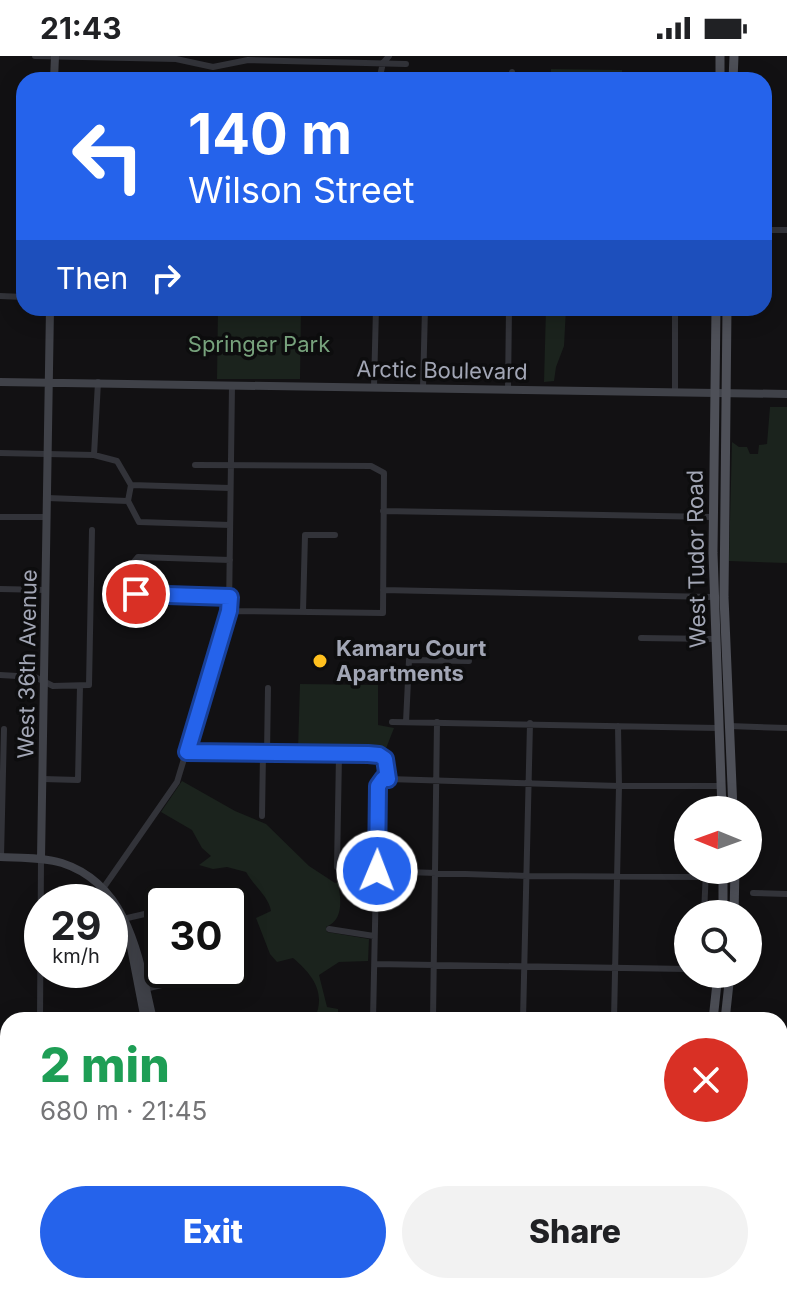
<!DOCTYPE html>
<html lang="en">
<head>
<meta charset="utf-8">
<style>
  body { margin:0; font-family:Inter,sans-serif; background:#f2f2f2; color:#202124; height:100vh; display:flex; flex-direction:column; font-size:30px; white-space:nowrap }
  * { box-sizing:border-box; margin:0 }
  p { font-size:26px; color:#757577 }
  .icon { flex:none; width:44px; height:44px; fill:none; stroke:currentColor; stroke-width:2; stroke-linecap:round; stroke-linejoin:round }
  .map { position:relative; flex:1; overflow:hidden }
  .side { position:absolute; left:0px; top:956px; width:788px; height:282px; display:flex; flex-direction:column; background:#fff; border-radius:24px 24px 0 0; box-shadow:0 4px 20px #0003 }
  .side>* { flex:none }
  .top-card { position:absolute; left:16px; top:16px; width:756px; height:244px; border-radius:24px; box-shadow:0 4px 20px #0003; background:#2563eb; color:#fff; overflow:hidden }
  .needle { width:52px; rotate:271deg }
  .fabs { position:absolute; left:674px; top:740px; display:grid; gap:16px }
  .fabs a { display:grid; place-items:center; width:88px; height:88px; border-radius:50%; background:#fff; box-shadow:0 4px 20px #0003; font-size:40px }
  .speed { position:absolute; left:24px; top:828px; display:flex; gap:16px; font-size:40px; font-weight:700; text-align:center }
  .speed>* { display:grid; place-content:center; width:104px; height:104px; border-radius:50%; background:#fff; box-shadow:0 4px 20px #0003; line-height:1 }
  .speed small { font-size:20px; font-weight:400 }
  .speed .limit { border:4px solid #111; border-radius:12px; background:#fff; color:#111 }
  .pin { position:absolute; display:grid; place-items:center; width:68px; height:68px; color:#fff; margin:-34px; border:4px solid #fff; border-radius:50%; box-shadow:0 2px 8px #0007 }
  .me { position:absolute; width:88px; margin:-44px; rotate:1deg; stroke-linejoin:round; filter:drop-shadow(0 0 6px #0008) }
  .turn { display:flex; align-items:center; gap:28px; height:168px; padding:0 40px; font-size:36px }
  .turn .icon { width:104px; height:104px; stroke-width:2.5 }
  .turn b { display:block; font-size:56px; line-height:68px }
  .then { display:flex; align-items:center; height:76px; padding:0 40px; background:#0003; gap:16px; font-size:30px }
  .round { display:grid; place-items:center; flex:none; width:84px; height:84px; border-radius:42px; background:#f2f2f2 }
  .head { display:flex; align-items:center; justify-content:space-between; height:136px; padding:0 40px }
  h1 { font-size:48px; font-weight:800; line-height:60px; color:#1e9e55 }
  .primary-button { display:flex; gap:16px; margin-top:auto; padding:16px 40px }
  .primary-button a { flex:1; height:92px; border-radius:48px; background:#2563eb; color:#fff; font-size:32px; font-weight:800; line-height:92px; text-align:center }
  .primary-button a+a { background:#f2f2f2; color:#202124 }
  .status { display:flex; justify-content:space-between; align-items:center; height:56px; padding:0 40px; background:#fff; direction:ltr }
  .status svg { height:22px; fill:currentColor }
  .map>svg:first-child { display:block }
</style>
</head>
<body>
<div class="status"><b>21:43</b><svg viewBox="0 0 49 12"><path d="M0 12V9h3v3zM5 12V6h3v6zM10 12V3h3v9zM15 12V0h3v12zM26 1h20v11H26zM47 4h2v5h-2z"/></svg></div>
<div class="map">
<svg width="787" height="1237" viewBox="0 0 787 1237">
  <rect width="100%" height="100%" fill="#121113"/>
  <path fill="#1b231d" d="M551 13 622 14V24H551Z
    M218 252H301L300 323H217Z
    M546 252H566L564 290 556 311 554 325 544 326Z
    M770 351H787V507L729 505 732 386 739 391H747L750 398H758L759 389 767 388Z
    M300 628 378 629V669L394 672 385 695 374 690 339 695 298 694Z
    M182 725 235 755 266 768 309 810 335 827 338 826C341 843 344 864 326 871L327 876 369 883 368 905 339 906 319 919 327 951 338 953V957L328 958 327 964H314C327 937 313 919 293 902L277 906 270 898 256 862 271 855C269 841 254 830 246 816L227 811 213 813 199 809 211 800 202 792 192 774 161 756Z"/>
  <g fill="none" stroke-linecap="round" stroke-linejoin="round">
    <path stroke="#272f38" stroke-width="2" d="M649 1230 656 1237"/>
    <path stroke="#323339" stroke-width="6" d="M35 0 176 3 213 11 248 4 406 8
      M379 24 383 7 389 0
      M511 24 512 16
      M764 174H787
      M0 240 24 241
      M374 331 376 252
      M423 332 425 252
      M508 333 509 252
      M675 336V252
      M0 397 94 399 117 405 131 429 128 445
      M94 399 98 326
      M195 409 371 410 384 417 383 557 229 555
      M131 429 230 432
      M47 442 128 445 139 466 230 469
      M383 455 713 461
      M0 461H47
      M0 533 46 534
      M383 534 713 541
      M230 541 139 540 136 538 133 507 138 501 230 504
      M303 555 305 479H335
      M641 582 715 583
      M0 619 35 621 53 630 89 629 92 474
      M392 666 718 672
      M406 666 409 604 469 605
      M729 670 787 672
      M187 696 368 698 379 699 385 703 388 723
      M267 697 268 632
      M43 723 78 724 80 630
      M388 723 619 730H721
      M262 760 263 697
      M1 801 4 673
      M337 811 339 699
      M377 815 527 820 706 821
      M104 831 177 726 229 555 232 329
      M753 837 787 838
      M704 858 706 814
      M123 863 162 854
      M329 873 374 880
      M375 908 688 913
      M145 933 215 916H241L230 872
      M40 964 41 803
      M373 964 378 730 383 723H388
      M433 964 437 666
      M523 964 530 667
      M614 964 619 730 618 670
      M0 1079H8
      M780 1085 787 1082
      M0 1164H8
      M780 1183 787 1180
      M295 1230 298 1237
      M35 1237V1230
      M369 1237 388 1230
      M702 1237 703 1230"/>
    <path stroke="#404249" stroke-width="8" d="M54 24 55 0
      M0 326 787 338
      M0 801C20 802 42 801 62 807 130 829 139 904 153 964
      M41 803 50 252
      M129 881 145 964
      M221 1230 224 1237"/>
    <path stroke="#4e5058" stroke-width="9" d="M720 24V0
      M733 24 734 0
      M716 252 713 497 722 754
      M727 252 724 541 733 754
      M723 858V814
      M734 858 735 814
      M713 964 718 918
      M725 964 730 918
      M0 992H8
      M0 1006H8"/>
    <path stroke="#5e606a" stroke-width="10" d="M780 1011H787
      M780 1027H787"/>
    <path stroke="#474950" stroke-width="2" stroke-dasharray="10 8" stroke-linecap="butt" d="M780 1147 787 1144
      M539 1237 559 1230"/>
  </g>
  <g fill="none" stroke-linecap="round" stroke-linejoin="round">
    <defs>
      <path id="route" d="M136 538 230 541 229 555 187 696 368 698 379 699 385 703 388 723H383L378 730 377 815"/>
    </defs>
    <use href="#route" stroke="#184099" stroke-width="20"/>
    <use href="#route" stroke="#2563eb" stroke-width="14"/>
  </g>
  <circle fill="#ffc01e" stroke="#0d0d0e" stroke-width="3" cx="320" cy="605" r="8"/>
  <g text-anchor="middle" dominant-baseline="central" stroke-width="7" stroke-linejoin="round" paint-order="stroke">
    <g font-size="22" fill="#77a27c" stroke="#0d0d0e">
      <text x="259" y="288">Springer Park</text>
    </g>
    <g font-size="22" fill="#a2a6b5" stroke="#0d0d0e">
      <text transform="translate(442 314) rotate(1)">Arctic Boulevard</text>
      <text transform="translate(696 503) rotate(-91)">West Tudor Road</text>
      <text transform="translate(27 608) rotate(-89)">West 36th Avenue</text>
    </g>
    <g font-size="22" font-weight="bold" fill="#a2a6b5" stroke="#0d0d0e" text-anchor="start">
      <text x="336" y="592">Kamaru Court<tspan x="336" dy="25">Apartments</tspan></text>
    </g>
  </g>
</svg>
<div class="fabs">
<a><svg class="needle" viewBox="-14 -14 28 28"><path d="M0-13l5 13h-10z" fill="#e53935"/><path d="M0 13l5-13h-10z" fill="#757577"/></svg></a>
<a><svg class="icon" aria-label="search" viewBox="0 0 24 24"><circle cx="10" cy="10" r="6"/><path d="M15 15l6 6"/></svg></a>
</div>
<div class="speed"><div>29<small>km/h</small></div><div class="limit">30</div></div>
<div class="pin" style="left:136px;top:538px;background:#d93025"><svg class="icon" aria-label="arrive" viewBox="0 0 24 24"><path d="M6 21V4h12l-3 4 3 4H6"/></svg></div>
<svg class="me" style="left:377px;top:815px" viewBox="-20 -20 40 40"><circle r="17" fill="#2563eb" stroke="#fff" stroke-width="3"/><path d="M0-11L8 9 0 5-8 9z" fill="#fff"/></svg>
<div class="top-card">
<div class="turn"><svg class="icon" aria-label="left" viewBox="0 0 24 24"><path d="M17 20v-9H6M10 6l-5 5 5 5"/></svg><div><b>140 m</b>Wilson Street</div></div>
<div class="then">Then<svg class="icon" aria-label="right" viewBox="0 0 24 24"><path d="M7 20v-9h11M14 6l5 5-5 5"/></svg></div>
</div>
<section class="side">
<div class="head"><div><h1>2 min</h1><p>680 m · 21:45</p></div><a class="round" style="background:#d93025;color:#fff"><svg class="icon" aria-label="close" viewBox="0 0 24 24"><path d="M6 6l12 12M18 6L6 18"/></svg></a></div>
<div class="primary-button"><a>Exit</a><a>Share</a></div>
</section>
</div>
</body>
</html>
